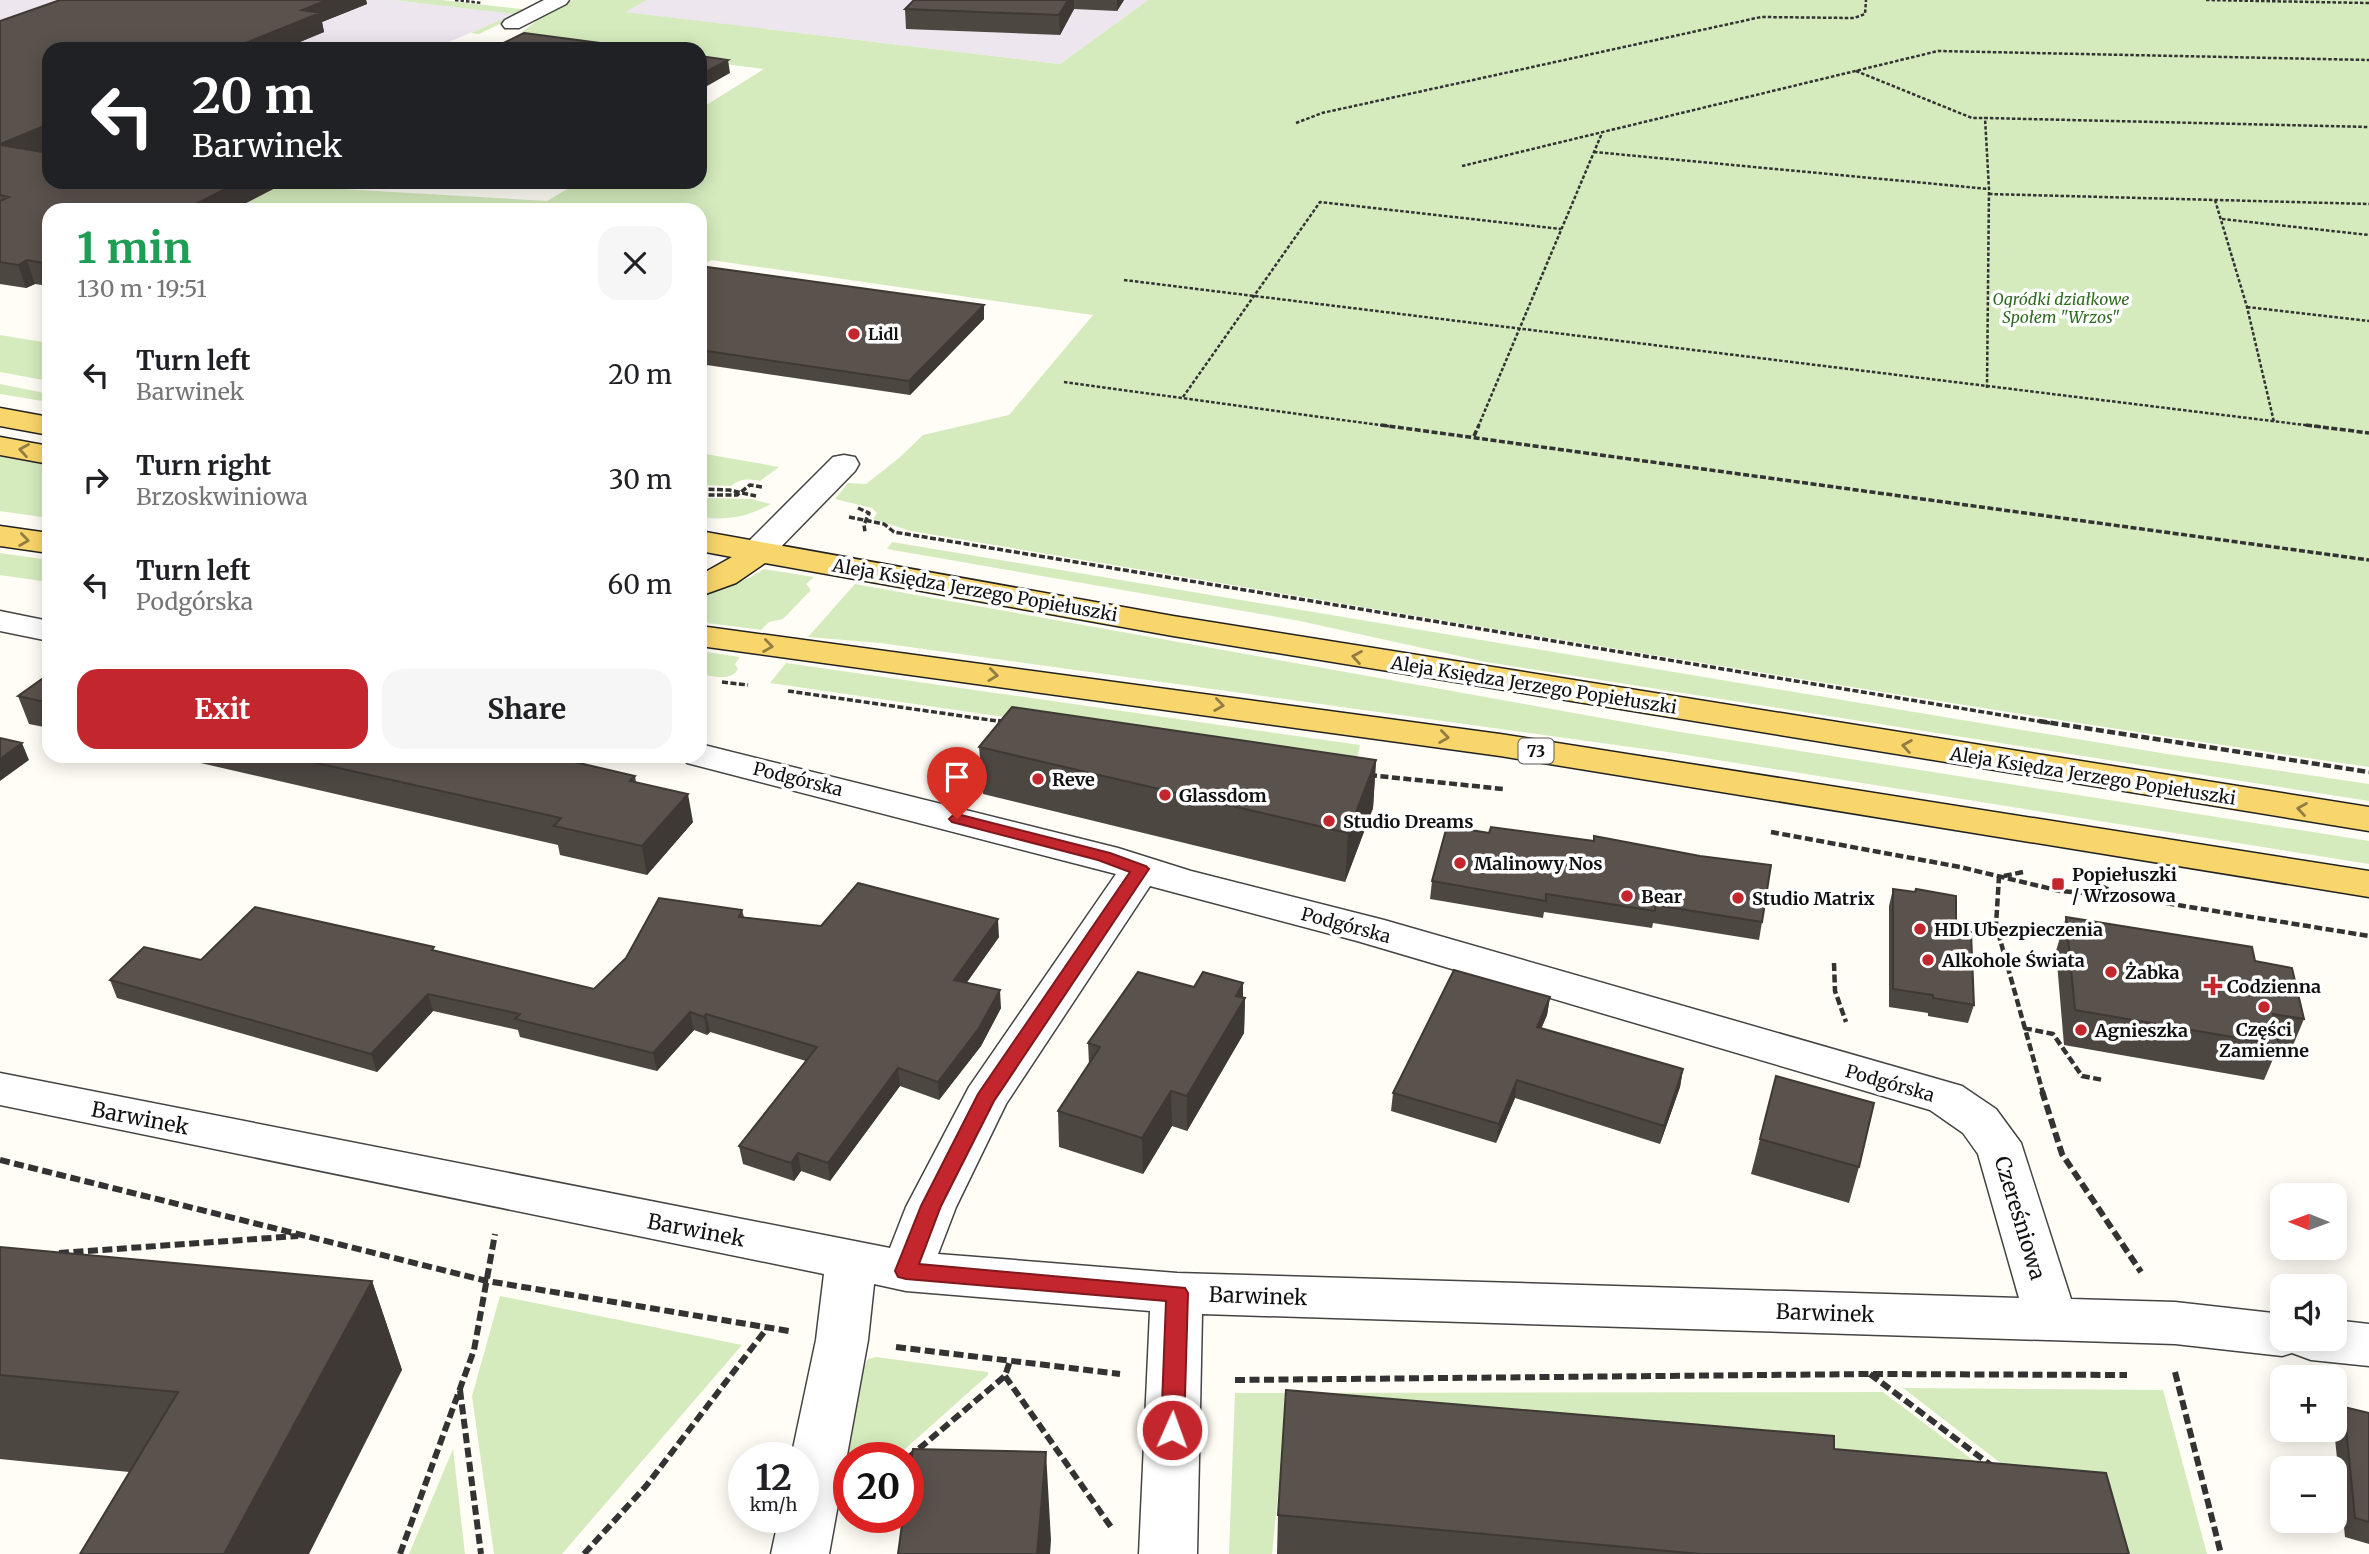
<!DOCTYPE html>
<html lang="en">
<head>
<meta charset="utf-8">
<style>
  body { margin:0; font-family:Merriweather,serif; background:#f6f6f6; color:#202124; height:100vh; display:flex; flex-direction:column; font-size:26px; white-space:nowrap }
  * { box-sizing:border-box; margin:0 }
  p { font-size:23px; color:#757577 }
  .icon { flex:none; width:38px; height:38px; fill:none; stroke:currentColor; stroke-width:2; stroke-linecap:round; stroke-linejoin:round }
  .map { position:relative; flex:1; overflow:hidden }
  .side { position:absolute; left:42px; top:203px; width:665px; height:560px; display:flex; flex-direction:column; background:#fff; border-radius:21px; box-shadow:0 4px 18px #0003 }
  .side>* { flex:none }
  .guide { position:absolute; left:42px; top:42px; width:665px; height:147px; border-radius:21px; box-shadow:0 4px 18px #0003; background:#202124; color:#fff; overflow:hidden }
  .needle { width:46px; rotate:271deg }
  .buttons { position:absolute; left:2270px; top:1183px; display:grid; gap:14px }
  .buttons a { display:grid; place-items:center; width:77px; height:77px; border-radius:14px; background:#fff; box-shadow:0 4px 18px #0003; font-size:35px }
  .speed { position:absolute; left:728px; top:1442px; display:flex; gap:14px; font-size:35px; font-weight:700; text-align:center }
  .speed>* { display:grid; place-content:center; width:91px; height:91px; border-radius:50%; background:#fff; box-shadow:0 4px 18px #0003; line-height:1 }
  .speed small { font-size:18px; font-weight:400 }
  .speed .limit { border:10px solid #d22; background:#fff; color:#111 }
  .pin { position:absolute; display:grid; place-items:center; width:60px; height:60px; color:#fff; margin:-72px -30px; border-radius:50% 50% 50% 0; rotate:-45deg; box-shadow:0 0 7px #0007 }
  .pin .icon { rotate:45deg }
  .me { position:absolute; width:77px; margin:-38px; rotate:2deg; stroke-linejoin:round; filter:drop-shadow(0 0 5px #0008) }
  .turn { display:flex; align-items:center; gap:24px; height:147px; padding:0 35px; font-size:32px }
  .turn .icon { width:91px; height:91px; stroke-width:2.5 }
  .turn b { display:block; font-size:49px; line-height:60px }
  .round { display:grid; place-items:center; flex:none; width:74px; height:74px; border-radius:21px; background:#f6f6f6 }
  .head { display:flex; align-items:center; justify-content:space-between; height:119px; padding:0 35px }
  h1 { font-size:42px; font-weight:700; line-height:52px; color:#1e9e55 }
  .cta { display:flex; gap:14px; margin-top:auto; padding:14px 35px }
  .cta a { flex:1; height:80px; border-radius:21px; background:#c4262e; color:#fff; font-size:28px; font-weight:700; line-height:80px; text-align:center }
  .cta a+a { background:#f6f6f6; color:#202124 }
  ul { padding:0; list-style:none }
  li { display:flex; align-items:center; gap:21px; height:105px; padding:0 35px }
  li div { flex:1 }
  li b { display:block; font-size:26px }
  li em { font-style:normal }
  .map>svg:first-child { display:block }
</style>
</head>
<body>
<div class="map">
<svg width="2369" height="1554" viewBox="0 0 2369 1554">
  <rect width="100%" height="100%" fill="#fffdf5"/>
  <path fill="#eee6ef" d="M0 0H393L516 14 432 49H49V182L0 214Z
    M647 0H1148L1060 64 623 12Z"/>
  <path fill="#d5ebbd" d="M393 0H442L529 10 479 34 471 33 514 14Z
    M573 0H647L625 12 1060 64 1148 0H2369V767C1882 695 1396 613 911 531L873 519 877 513 872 508 835 499 848 483 866 484 899 458 923 435 1009 415 1093 315 711 260 700 267V210H296L110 184 0 214 72 182H220L547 201 579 182H700V109L764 69 700 61V49H603L514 38 544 15Z
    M0 335 49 343V381L0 372Z
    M0 384 49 394V402L0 394Z
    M0 453 49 462V518L0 511Z
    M700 453 779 467 760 481C748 479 741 478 731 486L700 485Z
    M700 498 751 499 771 504C747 517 727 521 700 517Z
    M892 542 2167 754 2369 784V801L1486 662 1300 621 887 549Z
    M0 553 49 560V582L0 575Z
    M764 569 814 577 806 584 811 590 783 619 769 622 761 630 700 622V597L749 578Z
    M855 584 1680 732 2369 841V864L1674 753 880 643 808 637Z
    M700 651 740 657 735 664 738 669C730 682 713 676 700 674Z
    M786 663 1360 745 1355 768 770 683Z
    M500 1296 742 1345 562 1554H494L472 1396Z
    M876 1357 988 1372V1375L895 1458H849V1498L840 1506 862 1372 868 1359Z
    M1903 1388 2163 1390 2207 1554H2119Z
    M1883 1392 2097 1554 1280 1474 1272 1554H1229L1235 1393Z
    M453 1449 465 1554H409Z"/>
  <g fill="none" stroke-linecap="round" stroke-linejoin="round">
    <defs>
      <path id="minor" d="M544 0H569L566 4 519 28H505L502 24 505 20Z
        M844 455 855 457 859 464 855 471 770 558 758 561 746 558 742 551 746 544 833 457Z
        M0 611 49 621V641L0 631Z
        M700 744 1118 848 1191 871 1384 920 1962 1086 1996 1109 2021 1143 2071 1299 2175 1302 2282 1314V1339H2334V1320L2369 1324V1366L2311 1360 2292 1353 2282 1356 2175 1344 1202 1314 1197 1554H1139L1150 1311 906 1291 874 1284 868 1340 829 1554H771L779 1517H803V1458H791L816 1340 824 1274 0 1105V1073L890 1248 906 1207 969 1087 1116 874 687 763 682 756H700ZM1150 886 1357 941 1930 1110 1963 1133 1978 1154 2019 1298 1177 1273 938 1254 956 1207 1006 1104Z"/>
      <path id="major" d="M0 408 49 417V435L0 426Z
        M0 437 49 446V464L0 455Z
        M0 526 49 533V553L0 546Z
        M700 531 1173 616 2369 807V831L1173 636 765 563 736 583 700 596V575L732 557 700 551Z
        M700 626 1500 734 2369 871V897L1500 756 700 646Z"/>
    </defs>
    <use href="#minor" stroke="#444" stroke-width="3"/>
    <use href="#major" stroke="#222" stroke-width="3"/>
    <path stroke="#333" stroke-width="2.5" stroke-dasharray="3.5 2" stroke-linecap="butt" d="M455 0 482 3
      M2206 0 2369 3
      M1856 71 1972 118H1985
      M1296 123 1322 113 1761 17 1854 18 1865 14 1866 0
      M1594 152 1989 189
      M1462 166 1938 51 2369 60
      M1989 194 2369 204
      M2215 200 2247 307 2274 422
      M2222 219 2369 235
      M1124 280 2321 427
      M2247 307 2369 321
      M1064 382 1394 427
      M1987 388 1989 189 1985 118 2369 127
      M1183 397 1320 202 1561 229
      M1478 427 1602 133"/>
    <path stroke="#333" stroke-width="3.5" stroke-dasharray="6 2.5" stroke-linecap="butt" d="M1381 425 2369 560
      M2306 425 2369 433
      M1474 436 1479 425
      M700 489 729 490 756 496
      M700 495H737L750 485 762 487
      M858 508 869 513 864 525 865 532
      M849 517 884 524 894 532 2050 723
      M722 682 748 685
      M788 691 1004 722"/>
    <path stroke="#333" stroke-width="4.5" stroke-dasharray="8 3.5" stroke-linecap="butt" d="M998 721 1004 722
      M2039 721 2369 772
      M1369 775 1503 789
      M1771 832 1960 867 2060 891 2122 896 2369 936
      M2023 872 1999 877 1996 925 2043 1093
      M2101 886 2121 896
      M1834 963 1835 991 1846 1022
      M2024 1028 2053 1034 2082 1076 2103 1080"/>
    <path stroke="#333" stroke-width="6" stroke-dasharray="10 4.5" stroke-linecap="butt" d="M2042 1091 2062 1154 2141 1272
      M0 1160 487 1281 789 1331
      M59 1253 298 1236
      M896 1347 1120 1374
      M2175 1372 2221 1554
      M1870 1374 1992 1466
      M1005 1376 1111 1527
      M1235 1380 1870 1374 2127 1375
      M460 1390 481 1554
      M908 1458 1005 1376 1010 1361
      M400 1554 474 1350 495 1234
      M584 1554 646 1486 768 1327"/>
    <use href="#minor" fill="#fff" fill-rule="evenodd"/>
    <use href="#major" fill="#f9d66b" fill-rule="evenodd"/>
  </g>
  <path fill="#4d4742" d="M60 0H366L367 4 322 22 324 32 283 49H49V148L40 152 49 210V286L35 284 26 288 0 284V21Z
    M914 0H1124L1117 11 1074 9 1060 35 906 29 905 9Z
    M700 266 984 305V319L910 395 700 364Z
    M49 674V728L29 724 18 696Z
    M979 747 1376 760 1373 808 1345 882 983 794Z
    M170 756H549L635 776 636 782 693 822 647 875 560 855 558 845Z
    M1489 833 1594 841V836L1762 922 1759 940 1653 923 1652 928 1544 912 1543 918 1430 899 1432 881Z
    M1893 889 1956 929 1974 1005 1968 1023 1928 1016V1013L1889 1007V906Z
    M742 910 744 917 821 926 999 937 966 983 1001 1008 981 1046 939 1100 900 1086 830 1181 801 1171 794 1181 743 1164 739 1146 806 1061 710 1032 707 1035 694 1030 657 1071 520 1037 518 1030 433 1011 377 1072 117 998 110 980 201 960 435 951 594 989Z
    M2066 917 2255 961 2304 1019 2289 1055 2276 1052 2264 1080 2064 1045 2056 951Z
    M1243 983V998H1245L1244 1033 1187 1131 1172 1126 1143 1174 1059 1147 1058 1111 1089 1064 1088 1043Z
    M1550 997 1547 1015 1541 1029 1683 1069 1680 1087 1660 1144 1515 1098 1496 1143 1391 1111 1393 1093Z
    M1760 1139 1859 1167 1849 1203 1751 1174Z
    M0 1247 372 1281 402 1370 129 1472 0 1459Z
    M2344 1407 2369 1413V1544L2345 1537 2334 1429V1424Z
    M1834 1449 2129 1554H1277L1278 1515Z"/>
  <path fill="#3f3936" d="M327 0H366L367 4 322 22 324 32 283 49H231L302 10Z
    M1068 0H1074V9L1060 35 1059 15Z
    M1117 0H1124L1117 11Z
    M728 60 730 73 700 90V75Z
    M49 124V148L6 166 0 144Z
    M239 182H287L233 210H193L192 206Z
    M27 260 35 284 26 288 18 265Z
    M984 305V319L910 395 909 381Z
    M22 743 29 760 0 781V759Z
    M1376 760 1373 808 1345 882 1348 833Z
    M688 794 693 822 647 875 642 846Z
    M998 919 999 937 956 998 954 980Z
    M1243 983V1002L1245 998 1244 1033 1187 1131V1096Z
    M1000 990 1001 1008 981 1046 939 1100 938 1082Z
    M428 994 433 1011 377 1072 371 1054Z
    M1550 997 1547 1015 1534 1045 1537 1027Z
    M690 1012 694 1030 657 1071 653 1053Z
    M706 1014 710 1032 707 1035 704 1017Z
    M898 1068 900 1086 830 1181 828 1163Z
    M1683 1069 1680 1087 1660 1144 1664 1126Z
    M1517 1080 1515 1098 1496 1143 1499 1124Z
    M1171 1091 1172 1126 1143 1174 1142 1138Z
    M798 1153 801 1171 794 1181 791 1163Z
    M372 1281 402 1370 309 1554H224Z
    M1046 1452 1051 1540 1050 1554H1037Z"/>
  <path fill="#5a524d" stroke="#3f3936" stroke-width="2" d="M60 0H327L302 10 320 13 231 49H49V124L0 144V21Z
    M914 0H1068L1059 15 905 9Z
    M524 33 646 49H491Z
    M700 56 728 60 700 75Z
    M0 145 49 153V182H239L192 206 220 210H49V264L27 260 18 265 0 262V201L9 197 0 195Z
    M700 266 984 305 909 381 700 350Z
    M49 674V703L18 696Z
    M1012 707 1376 760 1348 833 979 747Z
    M0 738 22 743 0 759Z
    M285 756H549L635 776 630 781 688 794 642 846 554 826 561 818Z
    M1447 826 1489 833 1491 827 1594 841V836L1700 856 1771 865 1762 922 1655 905V911L1546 894V901L1432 881Z
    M858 883 998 919 954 980 1000 990 979 1028 938 1082 898 1068 828 1163 798 1153 791 1163 739 1146 817 1047 706 1014 704 1017 690 1012 653 1053 515 1019 520 1014 428 994 371 1054 110 980 144 947 201 960 255 907 434 947 432 950 594 989 626 958 659 898 742 910 739 917 821 926Z
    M1893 889 1915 892 1916 889 1956 896V929L1971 932 1974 1005 1933 998V995L1893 989Z
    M2066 917 2252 947 2255 961 2292 968 2304 1019 2273 1014 2279 1045 2075 1010Z
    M1454 970 1550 997 1537 1027 1683 1069 1664 1126 1517 1080 1499 1124 1393 1093Z
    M1138 972 1194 987 1203 972 1243 983 1236 996 1245 998 1187 1096 1171 1091 1142 1138 1058 1111 1100 1047 1088 1043Z
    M1776 1076 1874 1103 1859 1167 1760 1139Z
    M0 1247 372 1281 224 1554H80L178 1392 0 1375Z
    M1286 1390 1834 1436V1449L2106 1473 2129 1554H1701L1278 1515Z
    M2344 1407 2369 1413V1522L2355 1518Z
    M913 1449 1046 1452 1037 1554H898L903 1517H908V1480Z"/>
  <defs><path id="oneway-chevron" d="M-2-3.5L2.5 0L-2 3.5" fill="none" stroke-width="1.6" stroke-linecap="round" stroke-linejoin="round" transform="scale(1.75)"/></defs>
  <g stroke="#917d42">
    <use href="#oneway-chevron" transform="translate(24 450) rotate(-170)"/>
    <use href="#oneway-chevron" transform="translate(24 540) rotate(8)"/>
    <use href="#oneway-chevron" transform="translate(768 646) rotate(8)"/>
    <use href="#oneway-chevron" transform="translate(1357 657) rotate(-171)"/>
    <use href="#oneway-chevron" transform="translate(993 675) rotate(7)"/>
    <use href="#oneway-chevron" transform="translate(1219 705) rotate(8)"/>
    <use href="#oneway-chevron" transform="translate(1444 737) rotate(8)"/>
    <use href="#oneway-chevron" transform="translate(1907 746) rotate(-171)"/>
    <use href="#oneway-chevron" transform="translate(2302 809) rotate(-171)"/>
  </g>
  <path fill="#c4262e" stroke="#7f191e" stroke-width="2" d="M957 814 1110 853 1146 866 1149 869 994 1101 941 1206 919 1264 1185 1288 1188 1293 1184 1430 1180 1437 1172 1440 1164 1437 1161 1430 1166 1301 906 1279 898 1277 895 1271 921 1206 978 1094 1130 872 1098 860 952 822 949 819 952 816Z"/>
  <g fill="#c4262e" stroke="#fff" stroke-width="2.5">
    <circle cx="854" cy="334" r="7"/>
    <circle cx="1038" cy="779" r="7"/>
    <circle cx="1165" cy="795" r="7"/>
    <circle cx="1329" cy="821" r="7"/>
    <circle cx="1460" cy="863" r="7"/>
    <rect x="2051" y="877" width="14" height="14" rx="3.5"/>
    <circle cx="1627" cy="896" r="7"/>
    <circle cx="1738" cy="898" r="7"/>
    <circle cx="1920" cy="929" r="7"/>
    <circle cx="1928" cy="960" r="7"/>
    <circle cx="2111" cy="972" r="7"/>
    <path d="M2209.5 975.5h7v7h7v7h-7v7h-7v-7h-7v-7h7z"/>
    <circle cx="2264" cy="1007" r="7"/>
    <circle cx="2081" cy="1030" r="7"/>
  </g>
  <g text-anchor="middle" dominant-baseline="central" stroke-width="7" stroke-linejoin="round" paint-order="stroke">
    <g font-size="16" font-style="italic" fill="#2f6b1f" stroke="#fff">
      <text x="2061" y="299">Ogródki działkowe<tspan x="2061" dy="18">Społem "Wrzos"</tspan></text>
    </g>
    <g font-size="16" font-weight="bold" fill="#111" stroke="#fff" text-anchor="start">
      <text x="868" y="334">Lidl</text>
    </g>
    <rect fill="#fff" stroke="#585858" stroke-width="2" x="1518.5" y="738.5" width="35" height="25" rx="5"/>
    <g font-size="16" font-weight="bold" fill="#111">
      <text x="1536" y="751">73</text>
    </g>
    <g font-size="18" fill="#111" stroke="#fff">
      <text transform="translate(975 590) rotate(10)">Aleja Księdza Jerzego Popiełuszki</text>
      <text transform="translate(1534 685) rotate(9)">Aleja Księdza Jerzego Popiełuszki</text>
      <text transform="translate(2093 776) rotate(9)">Aleja Księdza Jerzego Popiełuszki</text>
      <text transform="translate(798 779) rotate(14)">Podgórska</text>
      <text transform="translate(1346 925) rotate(15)">Podgórska</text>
      <text transform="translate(1890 1083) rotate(16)">Podgórska</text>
    </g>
    <g font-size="18" font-weight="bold" fill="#111" stroke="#fff" text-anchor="start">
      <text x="1052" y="779">Reve</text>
      <text x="1179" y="795">Glassdom</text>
      <text x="1343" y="821">Studio Dreams</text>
      <text x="1474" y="863">Malinowy Nos</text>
      <text x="2072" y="874">Popiełuszki<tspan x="2072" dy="21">/ Wrzosowa</tspan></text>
      <text x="1641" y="896">Bear</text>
      <text x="1752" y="898">Studio Matrix</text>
      <text x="1934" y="929">HDI Ubezpieczenia</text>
      <text x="1942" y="960">Alkohole Świata</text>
      <text x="2125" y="972">Żabka</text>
      <text x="2227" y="986">Codzienna</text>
      <text x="2264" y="1029" text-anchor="middle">Części<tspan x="2264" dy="21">Zamienne</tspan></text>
      <text x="2095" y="1030">Agnieszka</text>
    </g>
    <g font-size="21" fill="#111" stroke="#fff">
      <text transform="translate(140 1118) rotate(11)">Barwinek</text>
      <text transform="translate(2020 1218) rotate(73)">Czereśniowa</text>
      <text transform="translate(696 1230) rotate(11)">Barwinek</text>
      <text transform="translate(1258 1296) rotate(2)">Barwinek</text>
      <text transform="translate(1825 1313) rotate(2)">Barwinek</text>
    </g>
  </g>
</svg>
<div class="buttons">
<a><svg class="needle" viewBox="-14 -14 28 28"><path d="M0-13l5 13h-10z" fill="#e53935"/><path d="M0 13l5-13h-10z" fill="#757577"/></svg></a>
<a><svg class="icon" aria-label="sound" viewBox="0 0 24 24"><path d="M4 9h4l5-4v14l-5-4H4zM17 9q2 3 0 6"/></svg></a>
<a>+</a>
<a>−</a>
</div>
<div class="speed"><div>12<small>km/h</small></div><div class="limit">20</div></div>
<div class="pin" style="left:957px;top:819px;background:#d93025"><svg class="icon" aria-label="arrive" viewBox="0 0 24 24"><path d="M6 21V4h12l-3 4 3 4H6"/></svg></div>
<svg class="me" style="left:1172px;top:1430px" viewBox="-20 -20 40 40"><circle r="17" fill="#c4262e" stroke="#fff" stroke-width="3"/><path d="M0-11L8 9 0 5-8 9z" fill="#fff"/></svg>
<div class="guide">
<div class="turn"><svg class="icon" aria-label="left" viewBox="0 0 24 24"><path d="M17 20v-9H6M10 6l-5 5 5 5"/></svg><div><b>20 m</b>Barwinek</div></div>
</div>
<section class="side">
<div class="head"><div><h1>1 min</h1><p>130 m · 19:51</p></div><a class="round"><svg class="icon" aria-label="close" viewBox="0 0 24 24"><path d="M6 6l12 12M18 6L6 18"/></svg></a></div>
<ul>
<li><svg class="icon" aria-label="left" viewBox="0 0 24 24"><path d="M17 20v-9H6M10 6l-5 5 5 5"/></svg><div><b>Turn left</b><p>Barwinek</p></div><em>20 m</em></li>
<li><svg class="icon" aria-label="right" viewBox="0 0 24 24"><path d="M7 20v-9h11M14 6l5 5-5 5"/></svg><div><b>Turn right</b><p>Brzoskwiniowa</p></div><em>30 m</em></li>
<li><svg class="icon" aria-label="left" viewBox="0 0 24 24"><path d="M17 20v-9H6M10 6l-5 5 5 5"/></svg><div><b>Turn left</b><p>Podgórska</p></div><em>60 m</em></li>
</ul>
<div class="cta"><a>Exit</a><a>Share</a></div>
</section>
</div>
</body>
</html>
